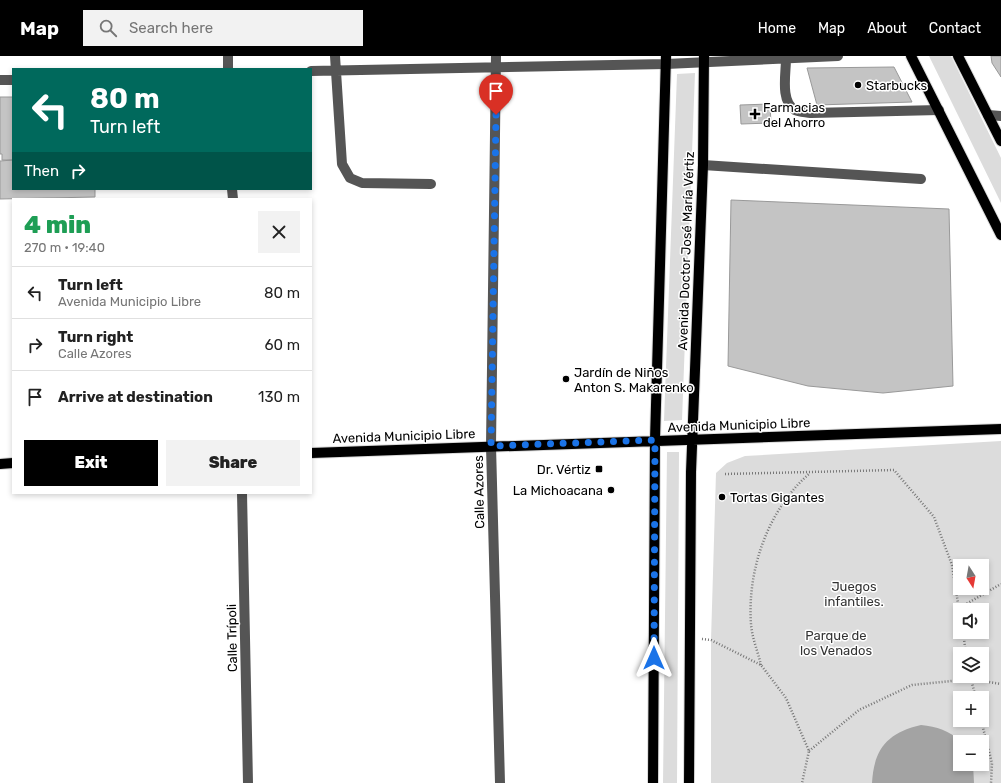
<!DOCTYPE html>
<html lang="en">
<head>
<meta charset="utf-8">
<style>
  body { margin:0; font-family:Rubik,sans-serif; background:#f2f2f2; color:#222; height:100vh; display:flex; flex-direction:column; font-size:15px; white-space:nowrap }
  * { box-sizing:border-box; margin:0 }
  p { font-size:13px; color:#767676 }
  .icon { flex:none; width:22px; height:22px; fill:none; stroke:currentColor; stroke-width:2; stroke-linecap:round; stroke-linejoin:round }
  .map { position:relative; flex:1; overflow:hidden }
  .drawer { position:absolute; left:12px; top:142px; width:300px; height:296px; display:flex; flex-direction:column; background:#fff; border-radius:0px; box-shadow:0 2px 6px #0003 }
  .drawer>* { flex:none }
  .guide { position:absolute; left:12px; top:12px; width:300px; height:122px; border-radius:0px; box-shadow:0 2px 6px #0003; background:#00695c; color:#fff; overflow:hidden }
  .needle { width:26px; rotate:169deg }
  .tools { position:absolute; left:953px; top:503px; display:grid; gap:8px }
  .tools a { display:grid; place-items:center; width:36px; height:36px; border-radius:0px; background:#fff; box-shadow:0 2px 6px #0003; font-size:20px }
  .pin { position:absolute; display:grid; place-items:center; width:34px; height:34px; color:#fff; margin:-41px -17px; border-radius:50% 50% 50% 0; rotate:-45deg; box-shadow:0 0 4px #0007 }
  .pin .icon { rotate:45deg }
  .me { position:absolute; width:44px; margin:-22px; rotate:0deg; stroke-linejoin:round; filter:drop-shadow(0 0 3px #0008) }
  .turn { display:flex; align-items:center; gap:14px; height:84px; padding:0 12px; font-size:18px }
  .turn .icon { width:52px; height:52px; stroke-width:2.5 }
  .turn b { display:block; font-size:28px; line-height:34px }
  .then { display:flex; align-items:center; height:38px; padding:0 12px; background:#0003; gap:8px; font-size:15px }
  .round { display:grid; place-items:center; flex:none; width:42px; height:42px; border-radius:0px; background:#f2f2f2 }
  .summary { display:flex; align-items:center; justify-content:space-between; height:68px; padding:0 12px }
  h1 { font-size:24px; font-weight:800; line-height:30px; color:#1e9e55 }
  .cta { display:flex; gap:8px; margin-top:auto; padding:8px 12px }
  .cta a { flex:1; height:46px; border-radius:0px; background:#000; color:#fff; font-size:16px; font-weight:800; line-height:46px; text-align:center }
  .cta a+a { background:#f2f2f2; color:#222 }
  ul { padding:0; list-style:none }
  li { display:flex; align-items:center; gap:12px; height:52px; padding:0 12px; border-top:1px solid #e0e0e0 }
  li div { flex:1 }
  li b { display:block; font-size:15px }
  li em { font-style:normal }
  header { display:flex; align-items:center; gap:24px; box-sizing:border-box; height:56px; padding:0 20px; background:#000; color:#fff }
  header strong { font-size:19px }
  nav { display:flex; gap:22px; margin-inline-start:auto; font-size:14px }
  .search { width:280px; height:36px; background:#f2f2f2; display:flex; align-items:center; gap:10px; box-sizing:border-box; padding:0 14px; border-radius:0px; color:#767676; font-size:15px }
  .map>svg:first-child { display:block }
</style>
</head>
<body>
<header>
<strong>Map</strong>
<div class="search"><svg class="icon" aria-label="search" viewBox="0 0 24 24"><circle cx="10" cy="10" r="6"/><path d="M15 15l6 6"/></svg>Search here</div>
<nav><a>Home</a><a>Map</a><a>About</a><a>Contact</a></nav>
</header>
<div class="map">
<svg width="1001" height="727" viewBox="0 0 1001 727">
  <rect width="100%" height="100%" fill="#fff"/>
  <path fill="#dcdcdc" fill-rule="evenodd" d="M929 0H951L1001 102V147Z
    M695 17 682 364 664 365 677 18Z
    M1001 385V727H711V584L716 417 727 407 745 400ZM960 510H982V532H960ZM960 554H982V576H960ZM960 598H982V620H960ZM960 642H982V664H960ZM960 686H982V708H960Z
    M667 396H679L677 727H663Z"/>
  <path fill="#a3a3a3" d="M921 669C937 671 949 674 961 686L960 708H973L974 727H872C874 693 887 677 921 669Z"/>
  <path fill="#c4c4c4" stroke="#999" d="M991 0H1001V21L992 7Z
    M894 11 912 46 817 49 807 12Z
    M0 41H13V104H2V98H0Z
    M770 48 771 67 741 68 740 49Z
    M13 104V133H95V141L0 143V105Z
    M731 144 949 153 953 330 883 337 808 330 728 310Z"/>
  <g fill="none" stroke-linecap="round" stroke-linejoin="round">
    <defs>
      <path id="major" d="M911 0 1001 179
        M958 0 1001 85
        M311 397 1001 373
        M0 408 13 407
        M653 727 655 384 666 0
        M689 727 691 416 703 109 704 0"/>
    </defs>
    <use href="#major" stroke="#dbdbdb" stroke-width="12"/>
    <path stroke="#777" stroke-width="2.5" stroke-dasharray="1 2" stroke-linecap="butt" d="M725 418 894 414 934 461 952 509 960 560
      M959 552 1001 528
      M963 576 966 598
      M702 583 711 584 761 609 786 642 809 695 802 727
      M761 609C758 596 752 582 751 568 747 514 768 453 810 417
      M970 620 976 642
      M981 664 992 707 991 727
      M809 695 859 654 912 629 971 623 1001 628"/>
    <path stroke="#555" stroke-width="10" d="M228 0V13
      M335 0 342 108 350 122 362 127 431 128
      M496 0 491 390 500 727
      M786 3C786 17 780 46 795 54 799 56 806 56 811 57L939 54
      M311 15 666 8 838 0
      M0 24H13
      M988 59 1001 60
      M703 109 921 123
      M232 133 233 143
      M242 437 248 727"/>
    <use href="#major" stroke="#000" stroke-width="10"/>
  </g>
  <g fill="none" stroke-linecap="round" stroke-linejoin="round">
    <path stroke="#1a73e8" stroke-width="7" stroke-dasharray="0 12.6" d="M496 59 491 390 655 384 654 602"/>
  </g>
  <g fill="#000" stroke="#fff" stroke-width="1.5">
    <circle cx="858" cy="29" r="4"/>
    <path d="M753 52h4v4h4v4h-4v4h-4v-4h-4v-4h4z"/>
    <circle cx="566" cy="323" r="4"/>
    <rect x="595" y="409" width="8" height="8" rx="2"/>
    <circle cx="611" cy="434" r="4"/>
    <circle cx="722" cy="441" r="4"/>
  </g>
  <g text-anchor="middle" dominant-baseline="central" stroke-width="3" stroke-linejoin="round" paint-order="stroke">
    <g font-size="13" fill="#000" stroke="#fff" text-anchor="start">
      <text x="866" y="29">Starbucks</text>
      <text x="763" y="51">Farmacias<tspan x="763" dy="15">del Ahorro</tspan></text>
      <text x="574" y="316">Jardín de Niños<tspan x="574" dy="15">Anton S. Makarenko</tspan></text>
      <text x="591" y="413" text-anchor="end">Dr. Vértiz</text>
      <text x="603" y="434" text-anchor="end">La Michoacana</text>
      <text x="730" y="441">Tortas Gigantes</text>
    </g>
    <g font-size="13" fill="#000" stroke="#fff">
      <text transform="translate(686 195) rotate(-88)">Avenida Doctor José María Vértiz</text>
      <text transform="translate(739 369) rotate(-2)">Avenida Municipio Libre</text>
      <text transform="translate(404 380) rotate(-2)">Avenida Municipio Libre</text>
      <text transform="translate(479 436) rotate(-91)">Calle Azores</text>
      <text transform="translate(232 582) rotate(-91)">Calle Trípoli</text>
    </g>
    <g font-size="13" fill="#333" stroke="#fff">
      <text x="854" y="530">Juegos<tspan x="854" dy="15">infantiles.</tspan></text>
      <text x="836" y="579">Parque de<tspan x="836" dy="15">los Venados</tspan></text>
    </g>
  </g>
</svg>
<div class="tools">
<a><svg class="needle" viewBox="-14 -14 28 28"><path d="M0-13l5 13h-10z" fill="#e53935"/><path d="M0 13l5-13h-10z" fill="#767676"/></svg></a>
<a><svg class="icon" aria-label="sound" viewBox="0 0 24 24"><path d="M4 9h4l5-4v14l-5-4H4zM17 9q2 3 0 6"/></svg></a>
<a><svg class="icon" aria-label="layers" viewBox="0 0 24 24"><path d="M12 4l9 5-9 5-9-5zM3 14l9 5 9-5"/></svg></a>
<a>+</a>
<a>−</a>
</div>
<div class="pin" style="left:496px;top:59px;background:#d93025"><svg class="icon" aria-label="arrive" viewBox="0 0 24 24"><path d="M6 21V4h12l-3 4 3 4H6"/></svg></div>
<svg class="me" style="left:654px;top:602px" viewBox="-20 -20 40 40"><path d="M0-17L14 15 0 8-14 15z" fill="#1a73e8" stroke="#fff" stroke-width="4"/></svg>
<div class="guide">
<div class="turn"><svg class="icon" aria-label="left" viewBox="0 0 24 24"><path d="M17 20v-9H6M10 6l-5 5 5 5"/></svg><div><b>80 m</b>Turn left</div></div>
<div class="then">Then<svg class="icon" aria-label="right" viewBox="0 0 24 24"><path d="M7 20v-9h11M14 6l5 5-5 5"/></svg></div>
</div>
<section class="drawer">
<div class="summary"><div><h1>4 min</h1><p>270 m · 19:40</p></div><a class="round"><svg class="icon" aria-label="close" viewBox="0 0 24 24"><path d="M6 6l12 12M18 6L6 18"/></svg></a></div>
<ul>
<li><svg class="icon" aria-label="left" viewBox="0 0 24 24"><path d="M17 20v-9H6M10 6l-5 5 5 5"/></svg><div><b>Turn left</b><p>Avenida Municipio Libre</p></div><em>80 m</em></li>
<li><svg class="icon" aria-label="right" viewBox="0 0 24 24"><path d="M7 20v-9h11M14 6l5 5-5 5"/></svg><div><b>Turn right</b><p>Calle Azores</p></div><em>60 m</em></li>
<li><svg class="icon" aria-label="arrive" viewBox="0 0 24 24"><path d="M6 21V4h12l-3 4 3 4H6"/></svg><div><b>Arrive at destination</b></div><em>130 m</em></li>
</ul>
<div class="cta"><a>Exit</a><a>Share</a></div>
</section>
</div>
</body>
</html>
